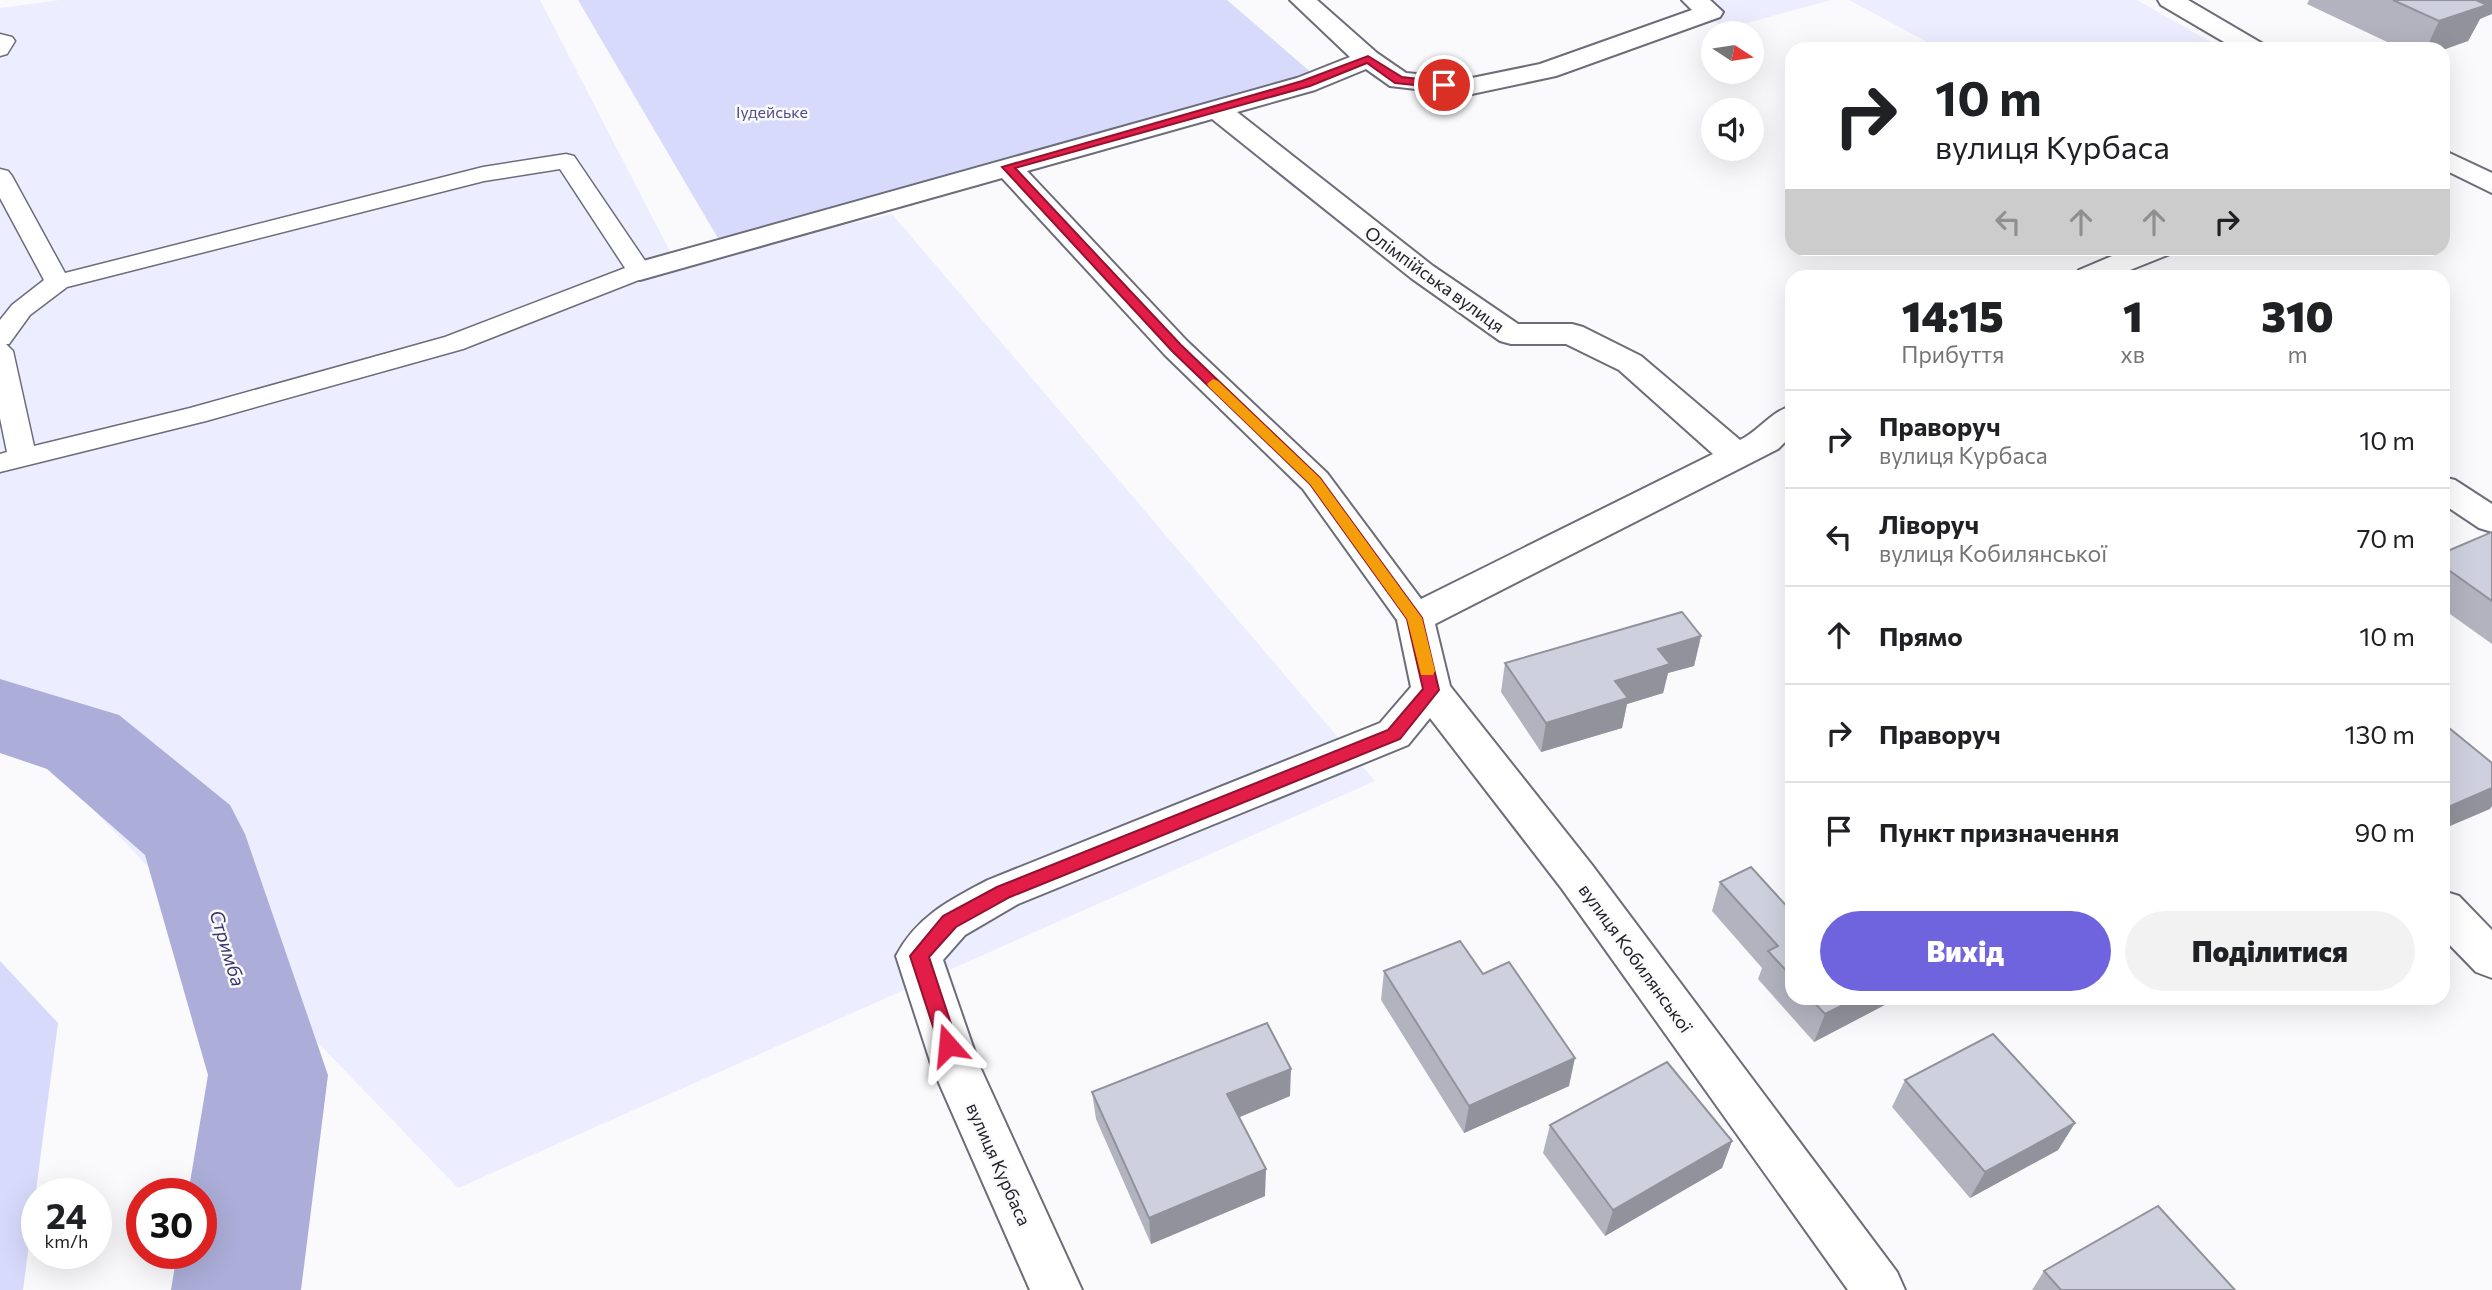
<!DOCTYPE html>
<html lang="uk">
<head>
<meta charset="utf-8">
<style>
  body { margin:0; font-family:Commissioner,sans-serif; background:#f2f2f2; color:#202124; height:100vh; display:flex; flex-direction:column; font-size:26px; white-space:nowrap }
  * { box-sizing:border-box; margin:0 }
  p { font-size:23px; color:#757577 }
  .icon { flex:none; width:38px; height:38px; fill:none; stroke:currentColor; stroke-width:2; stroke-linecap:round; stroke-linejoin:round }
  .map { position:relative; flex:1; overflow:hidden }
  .sheet { position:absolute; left:1785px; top:270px; width:665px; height:735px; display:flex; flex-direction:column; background:#fff; border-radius:21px; box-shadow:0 7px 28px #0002 }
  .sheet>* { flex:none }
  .guide { position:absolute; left:1785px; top:42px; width:665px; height:214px; border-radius:21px; box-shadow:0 7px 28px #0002; background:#fff; color:#202124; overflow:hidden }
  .needle { width:46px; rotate:102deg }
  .controls { position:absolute; left:1701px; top:21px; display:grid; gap:14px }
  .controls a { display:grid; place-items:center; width:63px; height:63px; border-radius:50%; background:#fff; box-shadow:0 7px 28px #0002; font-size:35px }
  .speed { position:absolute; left:21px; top:1178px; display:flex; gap:14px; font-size:35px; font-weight:700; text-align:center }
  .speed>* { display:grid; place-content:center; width:91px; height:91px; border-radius:50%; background:#fff; box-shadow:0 7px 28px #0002; line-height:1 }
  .speed small { font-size:18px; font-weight:400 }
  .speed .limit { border:10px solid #d22; background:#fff; color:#111 }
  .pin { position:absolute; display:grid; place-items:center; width:60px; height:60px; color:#fff; margin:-30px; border:4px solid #fff; border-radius:50%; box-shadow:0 2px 7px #0007 }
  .me { position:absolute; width:77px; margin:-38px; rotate:342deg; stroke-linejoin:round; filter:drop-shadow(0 0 5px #0008) }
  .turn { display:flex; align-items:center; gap:24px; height:147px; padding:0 35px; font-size:32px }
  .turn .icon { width:91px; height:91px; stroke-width:2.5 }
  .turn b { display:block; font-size:49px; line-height:60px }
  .lanes { display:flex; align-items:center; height:66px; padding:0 35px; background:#0003; justify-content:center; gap:35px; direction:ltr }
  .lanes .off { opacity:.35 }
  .eta { display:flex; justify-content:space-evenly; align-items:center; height:119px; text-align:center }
  .eta b { font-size:42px; font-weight:800; line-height:49px }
  .action { display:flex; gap:14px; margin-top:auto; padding:14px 35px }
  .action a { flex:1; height:80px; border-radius:42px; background:#6f64de; color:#fff; font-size:28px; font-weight:800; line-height:80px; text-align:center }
  .action a+a { background:#f2f2f2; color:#202124 }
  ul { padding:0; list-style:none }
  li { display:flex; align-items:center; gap:21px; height:98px; padding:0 35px; border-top:2px solid #e0e0e0 }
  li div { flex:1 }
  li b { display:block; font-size:26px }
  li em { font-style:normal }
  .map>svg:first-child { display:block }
</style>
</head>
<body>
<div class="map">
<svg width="2492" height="1290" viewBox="0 0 2492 1290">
  <rect width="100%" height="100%" fill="#fafafd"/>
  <path fill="#ecedfe" d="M60 0H540L676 263 892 214 1375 781 458 1188 0 713V8Z
    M1686 0H1831L1725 29Z
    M1849 0H2137L2223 49H1940Z"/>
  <path fill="#d8dafc" d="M578 0H1227L1321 81 719 240Z
    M0 961 58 1023 23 1290H0Z"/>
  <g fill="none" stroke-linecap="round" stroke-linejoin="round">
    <path fill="#acaed9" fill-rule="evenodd" d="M0 679 119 715 230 805 245 834 328 1075 301 1290H171L177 1253H201V1194H188L208 1075 145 855 47 769 0 753Z"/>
    <defs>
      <path id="service" d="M0 34 12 37 15 41 7 54 0 56Z
        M566 154 574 156 652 271 649 276 463 349 206 421 0 472V454L7 452 0 418V320L12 305 44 280 0 198V169L8 171 12 176 65 273 483 167ZM560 169 625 268 445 337 190 408 34 446 13 351 6 344H9L30 315 67 287 484 181Z"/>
      <path id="minor" d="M1290 0H1317L1377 53 1406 73 1467 79 1540 64 1692 10 1682 0H1710L1723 12 1720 17 1556 76 1467 95 1390 86 1366 69 1315 90 1237 112 1433 266 1518 324H1572L1583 327 1641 356 1740 440C1759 431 1771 411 1792 406V435L1778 449 1435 624 1450 686 1592 865 1897 1272 1905 1290H1848L1562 889 1430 718 1408 745 1018 904 965 935 943 960 980 1067 1082 1290H1030L932 1067 896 956C917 916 950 900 988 880L1380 723 1411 687 1397 620 1303 489 1165 355 1002 178 640 280 629 277 625 271 629 265 1297 78 1350 57ZM1212 119 1411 278 1500 341 1511 344H1566L1619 370 1713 454 1421 599 1327 473 1187 341 1027 171Z
        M2158 0H2188L2263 44 2267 49H2236L2161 5Z
        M2443 150 2492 173V193L2443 169Z
        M2131 248H2174L2170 254 2115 276H2075L2079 270Z
        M2443 477 2455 480 2492 504V532L2479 528 2443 504Z
        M2443 891 2459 896 2492 930V978L2476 972 2443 938Z"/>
    </defs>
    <use href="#service" stroke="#6c6d79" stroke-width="3"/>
    <use href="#minor" stroke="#6c6d79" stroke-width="4"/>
    <use href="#service" fill="#fff" fill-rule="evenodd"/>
    <use href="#minor" fill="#fff" fill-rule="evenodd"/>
  </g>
  <path fill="#b2b3bf" d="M2309 0H2492L2480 19 2468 41 2443 49H2402L2307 4Z
    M1792 501V533L1785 527Z
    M2492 532V644L2443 609V553Z
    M1701 636 1694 666 1668 673 1663 693 1627 704 1622 728 1541 752 1501 692 1505 663Z
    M1720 882 1792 912V998H1898L1814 1042 1758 979 1762 968 1712 911Z
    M1384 971 1483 974 1569 1086 1464 1133 1381 1000Z
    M1905 1080 2075 1123 2058 1150 1970 1198 1892 1107Z
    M1092 1092 1290 1096 1239 1117 1265 1196 1151 1244 1096 1119Z
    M1550 1125 1732 1141 1722 1168 1605 1236 1543 1153Z
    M2044 1271 2235 1290H2032Z"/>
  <path fill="#91929b" d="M2460 0H2492V14L2480 19 2468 41 2443 50V49H2426L2439 21Z
    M1701 636 1694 666 1668 673 1663 693 1627 704 1622 728 1541 752 1546 723 1615 681 1658 649Z
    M2492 788V806L2490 809 2443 829V811L2446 808Z
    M1857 998H1898L1814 1042 1825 1014Z
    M1575 1058 1569 1086 1464 1133 1469 1106Z
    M1291 1069 1290 1096 1228 1122 1227 1094Z
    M2075 1123 2058 1150 1970 1198 1985 1172Z
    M1732 1141 1722 1168 1605 1236 1613 1210Z
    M1266 1169 1265 1196 1151 1244 1149 1218Z"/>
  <path fill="#cfd0de" stroke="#91929b" stroke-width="2" d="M2393 0H2476L2487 5 2439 21Z
    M2492 532V601L2443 566V553Z
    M1682 612 1701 636 1658 649 1670 664 1615 681 1628 698 1546 723 1505 663Z
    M2443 723 2492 763V788L2446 808 2443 806Z
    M1751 867 1792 912V977L1768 951 1778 946 1720 882Z
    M1460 941 1483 974 1509 962 1575 1058 1469 1106 1384 971Z
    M1810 998H1857L1825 1014Z
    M1267 1023 1291 1069 1227 1094 1266 1169 1149 1218 1092 1092Z
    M1993 1034 2075 1123 1985 1172 1905 1080Z
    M1667 1062 1732 1141 1613 1210 1550 1125Z
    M2158 1206 2235 1290H2061L2044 1271Z"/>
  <path fill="#e11d48" stroke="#92132f" stroke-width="2" d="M1368 56 1402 77 1444 82 1450 85 1444 88 1395 83 1367 63 1310 86 1015 168 1181 345 1320 478 1422 618 1439 690 1400 739 1010 897 956 927 929 957 958 1045 955 1051 948 1053 941 1051 910 956 943 916 997 887 1388 730 1423 689 1407 619 1310 484 1172 351 1002 167 1302 81Z"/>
  <path fill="#f59e0b" d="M1213 379 1218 381 1320 478 1422 618 1435 671 1433 675H1421L1407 619 1310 484 1209 387 1207 384Z"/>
  <g text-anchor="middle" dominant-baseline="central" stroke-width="5" stroke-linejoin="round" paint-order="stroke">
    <g font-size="16" fill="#4f4e87" stroke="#fafafd">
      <text x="772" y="111">Іудейське</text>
    </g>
    <g font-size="18" fill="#212227" stroke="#fafafd">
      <text transform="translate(1435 279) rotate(36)">Олімпійська вулиця</text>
      <text transform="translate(1636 958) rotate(54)">вулиця Кобилянської</text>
      <text transform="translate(999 1164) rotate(66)">вулиця Курбаса</text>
    </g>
    <g font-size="19" font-style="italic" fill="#39376d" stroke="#fafafd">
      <text transform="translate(228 948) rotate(73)">Стримба</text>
    </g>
  </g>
</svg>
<div class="controls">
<a><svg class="needle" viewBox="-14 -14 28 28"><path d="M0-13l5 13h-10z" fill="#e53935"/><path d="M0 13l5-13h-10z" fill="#757577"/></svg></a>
<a><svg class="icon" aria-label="sound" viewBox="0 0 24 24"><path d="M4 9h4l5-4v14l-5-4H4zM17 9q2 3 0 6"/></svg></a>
</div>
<div class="speed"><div>24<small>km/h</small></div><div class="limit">30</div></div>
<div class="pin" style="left:1444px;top:85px;background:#d93025"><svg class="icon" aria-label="arrive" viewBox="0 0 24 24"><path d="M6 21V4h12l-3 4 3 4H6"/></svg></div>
<svg class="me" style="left:948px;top:1045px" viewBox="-20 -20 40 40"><path d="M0-17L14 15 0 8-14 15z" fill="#e11d48" stroke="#fff" stroke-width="4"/></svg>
<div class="guide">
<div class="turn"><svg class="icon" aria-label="right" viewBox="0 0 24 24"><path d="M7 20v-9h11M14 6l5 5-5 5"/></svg><div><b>10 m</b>вулиця Курбаса</div></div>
<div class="lanes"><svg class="icon off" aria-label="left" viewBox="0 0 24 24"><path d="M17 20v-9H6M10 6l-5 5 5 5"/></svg><svg class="icon off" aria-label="ahead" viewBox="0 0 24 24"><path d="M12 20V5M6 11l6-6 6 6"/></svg><svg class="icon off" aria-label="ahead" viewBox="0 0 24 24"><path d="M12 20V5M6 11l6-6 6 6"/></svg><svg class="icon" aria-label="right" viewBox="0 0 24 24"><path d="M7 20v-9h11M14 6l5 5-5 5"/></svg></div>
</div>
<section class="sheet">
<div class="eta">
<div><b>14:15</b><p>Прибуття</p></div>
<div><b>1</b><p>хв</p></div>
<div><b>310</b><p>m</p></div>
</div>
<ul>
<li><svg class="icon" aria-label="right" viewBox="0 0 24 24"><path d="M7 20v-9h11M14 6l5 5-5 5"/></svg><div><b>Праворуч</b><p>вулиця Курбаса</p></div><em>10 m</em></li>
<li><svg class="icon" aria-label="left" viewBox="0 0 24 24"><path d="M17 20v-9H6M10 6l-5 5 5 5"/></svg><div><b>Ліворуч</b><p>вулиця Кобилянської</p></div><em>70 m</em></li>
<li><svg class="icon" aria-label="ahead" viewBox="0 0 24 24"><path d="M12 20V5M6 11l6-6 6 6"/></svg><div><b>Прямо</b></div><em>10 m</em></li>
<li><svg class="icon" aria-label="right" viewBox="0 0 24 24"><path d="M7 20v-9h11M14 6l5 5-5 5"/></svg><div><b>Праворуч</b></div><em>130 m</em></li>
<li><svg class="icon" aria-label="arrive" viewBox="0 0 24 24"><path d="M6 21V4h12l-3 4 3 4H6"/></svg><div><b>Пункт призначення</b></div><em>90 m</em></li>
</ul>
<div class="action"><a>Вихід</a><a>Поділитися</a></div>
</section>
</div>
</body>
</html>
